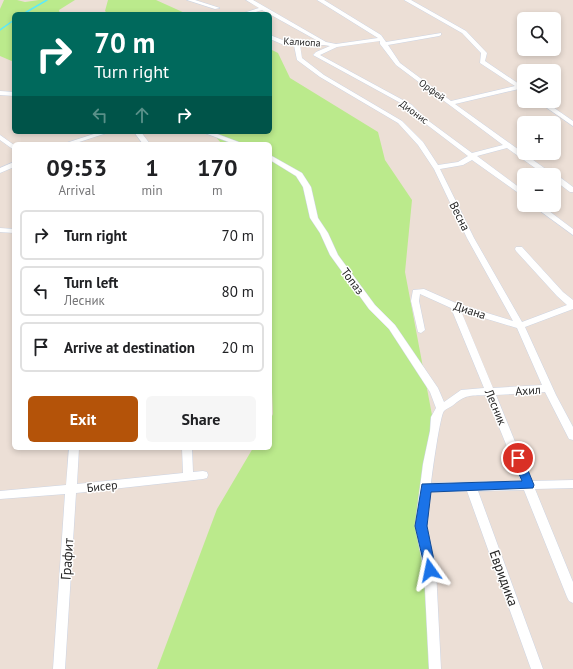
<!DOCTYPE html>
<html lang="en">
<head>
<meta charset="utf-8">
<style>
  body { margin:0; font-family:"PT Sans",sans-serif; background:#f6f6f6; color:#202124; height:100vh; display:flex; flex-direction:column; font-size:15px; white-space:nowrap }
  * { box-sizing:border-box; margin:0 }
  p { font-size:13px; color:#757577 }
  .icon { flex:none; width:22px; height:22px; fill:none; stroke:currentColor; stroke-width:2; stroke-linecap:round; stroke-linejoin:round }
  .map { position:relative; flex:1; overflow:hidden }
  .panel { position:absolute; left:12px; top:142px; width:260px; height:308px; display:flex; flex-direction:column; background:#fff; border-radius:6px; box-shadow:0 2px 6px #0003 }
  .panel>* { flex:none }
  .top-card { position:absolute; left:12px; top:12px; width:260px; height:122px; border-radius:6px; box-shadow:0 2px 6px #0003; background:#00695c; color:#fff; overflow:hidden }
  .controls { position:absolute; left:517px; top:12px; display:grid; gap:8px }
  .controls a { display:grid; place-items:center; width:44px; height:44px; border-radius:6px; background:#fff; box-shadow:0 2px 6px #0003; font-size:20px }
  .pin { position:absolute; display:grid; place-items:center; width:34px; height:34px; color:#fff; margin:-17px; border:2px solid #fff; border-radius:50%; box-shadow:0 1px 4px #0007 }
  .me { position:absolute; width:44px; margin:-22px; rotate:348deg; stroke-linejoin:round; filter:drop-shadow(0 0 3px #0008) }
  .turn { display:flex; align-items:center; gap:14px; height:84px; padding:0 16px; font-size:18px }
  .turn .icon { width:52px; height:52px; stroke-width:2.5 }
  .turn b { display:block; font-size:28px; line-height:34px }
  .lanes { display:flex; align-items:center; height:38px; padding:0 16px; background:#0003; justify-content:center; gap:20px; direction:ltr }
  .lanes .off { opacity:.35 }
  .eta { display:flex; justify-content:space-evenly; align-items:center; height:68px; text-align:center }
  .eta b { font-size:24px; font-weight:800; line-height:28px }
  .button { display:flex; gap:8px; margin-top:auto; padding:8px 16px }
  .button a { flex:1; height:46px; border-radius:6px; background:#b45309; color:#fff; font-size:16px; font-weight:800; line-height:46px; text-align:center }
  .button a+a { background:#f6f6f6; color:#202124 }
  ul { padding:0; list-style:none }
  li { display:flex; align-items:center; gap:12px; height:50px; margin:0 8px 6px; padding:0 8px; border:2px solid #e0e0e0; border-radius:6px }
  li div { flex:1 }
  li b { display:block; font-size:15px }
  li em { font-style:normal }
  .map>svg:first-child { display:block }
</style>
</head>
<body>
<div class="map">
<svg width="573" height="669" viewBox="0 0 573 669">
  <rect width="100%" height="100%" fill="#ecdfd6"/>
  <path fill="#bbea8c" d="M4 0H17L25 2 39 0H75L59 10 60 14H14V62L0 56V9Z
    M105 0H156L187 14H108L105 11 108 0Z
    M270 49 278 53 290 78 378 132 385 160 412 200 405 272 435 431 421 526 435 669H157L217 509 253 448H270V420L273 414 270 348V144H222L214 135 205 132H270Z"/>
  <g fill="none" stroke-linecap="round" stroke-linejoin="round">
    <path stroke="#5ceafb" stroke-width="1.5" d="M23 14 47 0
      M0 30 14 20"/>
    <defs>
      <path id="minor" d="M187 0H195L220 8 215 9Z
        M246 0H253L326 42 336 44 378 38 317 0H324L381 35 386 42 441 33V35L439 36 388 45 400 63 451 101 515 86 480 63 481 53 462 33 404 0H411L466 31 487 53 485 61 522 86 524 87V92L519 89 455 104 554 175H557L573 187V192H570L554 180V175H545L507 148 477 156 524 191V197L472 160 463 165 440 169 474 238 522 322 567 305 557 296 516 251 515 249 516 247H522L563 292 573 300V309L525 327 556 395 573 427V440L569 439 545 392 496 395 531 481 573 480V488L535 489 573 582V603L569 601 567 597 524 490 478 491 543 669H531L467 491 430 492 427 526 436 570 441 669H429L424 570 415 526 423 464 430 431 431 417 436 408 430 392 389 329 369 309 330 255 320 233 310 218 303 187 296 176 270 160V155L302 173 311 187 318 218 328 233 338 255 375 305 395 325 438 388 444 402 461 390 484 388 451 308 420 294 419 301 425 330 421 333 418 332 411 301 413 290 424 289 458 304 513 321 467 238 434 169 418 145 398 123 320 77 297 60 294 45H284L270 39V35L285 41H318L262 10 249 14H240L259 8ZM380 41V44L396 65 503 145 472 153 426 119 412 105 320 55 337 47ZM300 45H324L330 46 316 52 313 55 408 107 422 121 468 156 458 162 438 165 423 142 402 121 324 75 302 58ZM461 311 517 328 542 385 493 388ZM486 395 521 481 431 483C432 474 440 415 444 411 446 409 450 407 452 406 467 394 468 396 486 395Z
        M0 91 14 92V96L0 95Z
        M537 101H544L573 121V126Z
        M100 132H110L73 144H63Z
        M134 132H141L150 144H143Z
        M202 132H212L244 144H234Z
        M0 135 14 145V150L0 140Z
        M14 162V167L0 173V168Z
        M532 205H541L573 229V235Z
        M0 228 14 229V233L0 232Z
        M69 448H79L77 484 183 473 182 448H192L193 472 203 471 207 472 208 475 207 478 203 479 76 493 65 669H53L65 494 0 499V491L66 485Z"/>
    </defs>
    <use href="#minor" stroke="#ccd4e3" stroke-width="1"/>
    <use href="#minor" fill="#fff" fill-rule="evenodd"/>
  </g>
  <path fill="#1a73e8" stroke="#114b97" d="M518 454 521 455 523 458 534 485 533 488 431 492 427 526 436 570 434 573 430 575 426 573 415 526 422 484 522 481 512 458 514 455Z"/>
  <g text-anchor="middle" dominant-baseline="central" stroke-width="3" stroke-linejoin="round" paint-order="stroke">
    <g font-size="10" fill="#272727" stroke="#fff">
      <text transform="translate(302 42) rotate(3)">Калиопа</text>
      <text transform="translate(432 90) rotate(36)">Орфей</text>
      <text transform="translate(414 112) rotate(36)">Дионис</text>
    </g>
    <g font-size="12" fill="#272727" stroke="#fff">
      <text transform="translate(460 216) rotate(63)">Весна</text>
      <text transform="translate(353 281) rotate(53)">Топаз</text>
      <text transform="translate(470 310) rotate(18)">Диана</text>
      <text transform="translate(528 390) rotate(-4)">Ахил</text>
      <text transform="translate(496 407) rotate(67)">Лесник</text>
      <text transform="translate(102 486) rotate(-7)">Бисер</text>
    </g>
    <g font-size="14" fill="#272727" stroke="#fff">
      <text transform="translate(67 559) rotate(-86)">Графит</text>
      <text transform="translate(504 578) rotate(70)">Евридика</text>
    </g>
  </g>
</svg>
<div class="controls">
<a><svg class="icon" aria-label="search" viewBox="0 0 24 24"><circle cx="10" cy="10" r="6"/><path d="M15 15l6 6"/></svg></a>
<a><svg class="icon" aria-label="layers" viewBox="0 0 24 24"><path d="M12 4l9 5-9 5-9-5zM3 14l9 5 9-5"/></svg></a>
<a>+</a>
<a>−</a>
</div>
<div class="pin" style="left:518px;top:458px;background:#d93025"><svg class="icon" aria-label="arrive" viewBox="0 0 24 24"><path d="M6 21V4h12l-3 4 3 4H6"/></svg></div>
<svg class="me" style="left:430px;top:570px" viewBox="-20 -20 40 40"><path d="M0-17L14 15 0 8-14 15z" fill="#1a73e8" stroke="#fff" stroke-width="4"/></svg>
<div class="top-card">
<div class="turn"><svg class="icon" aria-label="right" viewBox="0 0 24 24"><path d="M7 20v-9h11M14 6l5 5-5 5"/></svg><div><b>70 m</b>Turn right</div></div>
<div class="lanes"><svg class="icon off" aria-label="left" viewBox="0 0 24 24"><path d="M17 20v-9H6M10 6l-5 5 5 5"/></svg><svg class="icon off" aria-label="ahead" viewBox="0 0 24 24"><path d="M12 20V5M6 11l6-6 6 6"/></svg><svg class="icon" aria-label="right" viewBox="0 0 24 24"><path d="M7 20v-9h11M14 6l5 5-5 5"/></svg></div>
</div>
<section class="panel">
<div class="eta">
<div><b>09:53</b><p>Arrival</p></div>
<div><b>1</b><p>min</p></div>
<div><b>170</b><p>m</p></div>
</div>
<ul>
<li><svg class="icon" aria-label="right" viewBox="0 0 24 24"><path d="M7 20v-9h11M14 6l5 5-5 5"/></svg><div><b>Turn right</b></div><em>70 m</em></li>
<li><svg class="icon" aria-label="left" viewBox="0 0 24 24"><path d="M17 20v-9H6M10 6l-5 5 5 5"/></svg><div><b>Turn left</b><p>Лесник</p></div><em>80 m</em></li>
<li><svg class="icon" aria-label="arrive" viewBox="0 0 24 24"><path d="M6 21V4h12l-3 4 3 4H6"/></svg><div><b>Arrive at destination</b></div><em>20 m</em></li>
</ul>
<div class="button"><a>Exit</a><a>Share</a></div>
</section>
</div>
</body>
</html>
